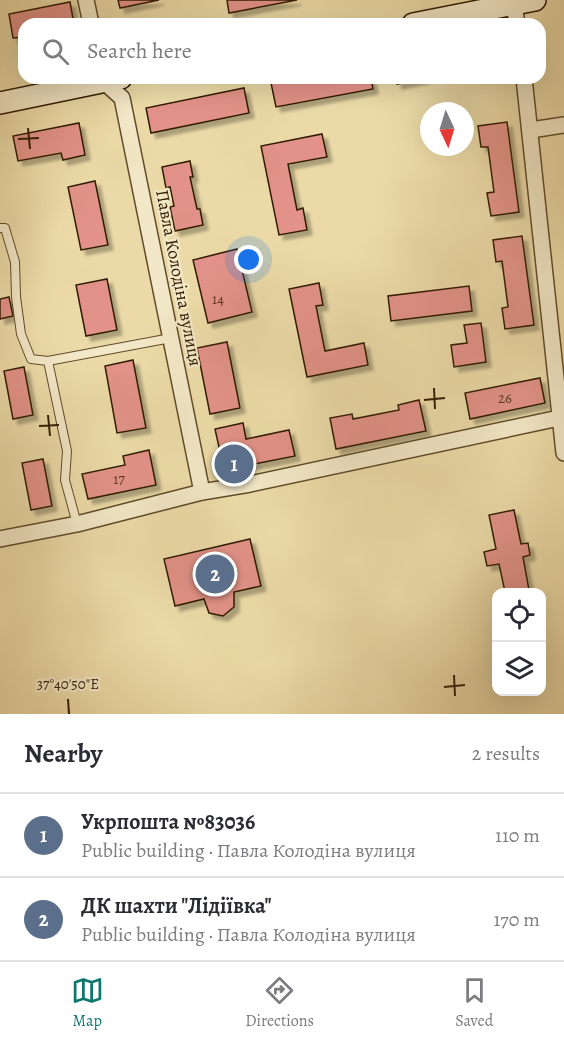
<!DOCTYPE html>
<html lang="en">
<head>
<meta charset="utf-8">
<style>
	body { margin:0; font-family:Alegreya,serif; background:#f7f7f7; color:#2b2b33 }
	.controls { position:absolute; right:18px; bottom:18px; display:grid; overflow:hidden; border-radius:12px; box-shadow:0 6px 24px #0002 }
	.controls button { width:54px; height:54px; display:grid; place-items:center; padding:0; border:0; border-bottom:2px solid #e1e1e2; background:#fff; color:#2b2b33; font:30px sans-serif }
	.compass { position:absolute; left:420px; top:102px; width:54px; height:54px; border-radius:50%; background:#fff; box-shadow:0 6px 24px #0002; rotate:176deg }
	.you { position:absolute; left:249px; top:260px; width:21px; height:21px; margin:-15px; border:4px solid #fff; border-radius:50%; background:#1a73e8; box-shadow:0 0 0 9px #1a73e833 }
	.badge { display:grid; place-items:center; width:39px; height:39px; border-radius:50%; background:#0f766e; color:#fff; font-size:20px; font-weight:700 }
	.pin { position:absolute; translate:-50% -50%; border:3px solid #fff; box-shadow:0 2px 6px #0006 }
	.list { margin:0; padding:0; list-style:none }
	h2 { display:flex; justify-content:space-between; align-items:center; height:78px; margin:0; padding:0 24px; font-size:26px }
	h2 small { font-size:20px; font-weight:400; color:#7c7c81 }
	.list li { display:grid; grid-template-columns:39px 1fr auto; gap:18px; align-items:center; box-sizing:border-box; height:84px; padding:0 24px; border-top:2px solid #e1e1e2 }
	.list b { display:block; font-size:22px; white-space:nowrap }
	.list p { margin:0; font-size:20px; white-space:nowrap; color:#7c7c81 }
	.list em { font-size:20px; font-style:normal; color:#7c7c81 }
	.icon { flex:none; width:33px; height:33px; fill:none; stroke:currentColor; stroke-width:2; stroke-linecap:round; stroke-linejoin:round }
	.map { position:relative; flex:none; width:564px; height:714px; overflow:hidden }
	.search { position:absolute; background:#fff; box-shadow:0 6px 24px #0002; left:18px; right:18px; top:18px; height:66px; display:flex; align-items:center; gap:15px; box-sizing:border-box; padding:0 21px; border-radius:18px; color:#7c7c81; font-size:22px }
	.sheet { height:246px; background:#fff }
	nav { display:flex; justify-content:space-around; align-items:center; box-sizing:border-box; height:84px; border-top:2px solid #e1e1e2; background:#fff; font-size:16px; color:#7c7c81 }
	nav a { display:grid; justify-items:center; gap:3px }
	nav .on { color:#0f766e }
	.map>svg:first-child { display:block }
</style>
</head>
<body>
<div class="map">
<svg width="564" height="714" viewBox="0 0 564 714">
	<defs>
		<filter id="shadow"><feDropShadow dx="5" dy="5" stdDeviation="1.5" flood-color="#0004"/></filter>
	</defs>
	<rect width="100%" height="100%" fill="#ebdaa7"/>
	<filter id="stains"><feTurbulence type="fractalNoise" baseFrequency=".00333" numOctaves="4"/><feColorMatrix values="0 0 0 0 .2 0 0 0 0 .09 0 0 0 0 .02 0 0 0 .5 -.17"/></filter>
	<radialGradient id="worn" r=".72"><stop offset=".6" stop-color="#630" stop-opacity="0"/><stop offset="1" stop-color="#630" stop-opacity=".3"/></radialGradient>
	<g fill="#e29288" stroke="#321d01" stroke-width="1.5" filter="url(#shadow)">
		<polygon points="118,0 159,0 120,8"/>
		<polygon points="227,0 297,0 229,13"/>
		<polygon points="70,2 74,24 24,24 24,37 13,38 9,14"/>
		<polygon points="297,78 371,78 373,89 276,107 271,83"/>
		<polygon points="396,78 426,78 397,84"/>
		<polygon points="244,88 249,113 151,133 146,108"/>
		<polygon points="507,122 519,212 491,216 487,193 494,192 488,147 481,147 478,126"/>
		<polygon points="79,123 85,155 63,160 61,153 18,161 13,136"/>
		<polygon points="322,134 327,157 288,164 297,210 303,208 307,230 279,235 261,146"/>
		<polygon points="190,161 193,177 190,177 197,209 200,209 203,225 175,231 170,207 174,206 170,187 166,188 162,167"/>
		<polygon points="95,181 108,245 81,250 68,187"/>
		<polygon points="522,236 534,325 505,329 502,308 508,307 502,261 496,262 493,240"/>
		<polygon points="237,249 252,312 208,323 193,260"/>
		<polygon points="107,279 117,330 86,336 76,285"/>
		<polygon points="319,283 323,305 316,306 325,351 364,343 368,365 307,377 289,289"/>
		<polygon points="469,286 472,311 391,321 388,296"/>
		<polygon points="9,297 13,316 0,319 0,299"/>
		<polygon points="481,323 486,362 454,367 451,345 467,343 464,325"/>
		<polygon points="227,342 240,408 210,414 197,348"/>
		<polygon points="133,360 146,428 117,433 105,366"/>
		<polygon points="24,367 33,415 13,419 4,371"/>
		<polygon points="540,378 545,403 470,419 465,393"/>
		<polygon points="419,400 426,431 336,449 330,418 352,414 353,419 399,410 398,405"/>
		<polygon points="243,423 246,439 289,430 295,456 224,470 215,429"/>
		<polygon points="149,450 156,485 88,499 82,474 125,465 123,456"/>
		<polygon points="43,459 52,506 31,510 22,463"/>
		<polygon points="514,510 521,544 528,543 530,555 523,557 529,590 505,592 499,564 487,566 484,552 496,549 489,515"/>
		<polygon points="250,539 261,586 234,592 234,607 223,616 209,613 204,599 175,606 164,559"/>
	</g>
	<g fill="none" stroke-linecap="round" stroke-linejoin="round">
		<g stroke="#604c2a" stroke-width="10">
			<g id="lane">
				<polyline points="0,228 5,228 15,262 16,297 21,334 31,359 48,361 171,338"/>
				<polyline points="48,361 67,451 65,480 77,524"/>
			</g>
		</g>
		<g stroke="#604c2a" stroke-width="18">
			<g id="street">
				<polyline points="86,0 91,24"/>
				<polyline points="509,0 514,5 517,24"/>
				<polyline points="102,78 103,81 122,98 202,492"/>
				<polyline points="524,78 564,453"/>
				<polyline points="531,130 564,125"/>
				<polyline points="0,539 77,524 202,492 250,484 559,418"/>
			</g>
		</g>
		<g stroke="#321d01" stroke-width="24">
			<g id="secondary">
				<polyline points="413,24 535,0"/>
				<polyline points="0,103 121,78"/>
			</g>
		</g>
		<use href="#lane" stroke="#f2e7c6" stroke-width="8"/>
		<use href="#street" stroke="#f2e7c6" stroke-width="15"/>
		<use href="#secondary" stroke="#f2e7c6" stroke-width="21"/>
	</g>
	<path fill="none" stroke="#321d01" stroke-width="2" d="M28 128 30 149M18 139 39 138M434 388 435 409M424 400 445 398M48 415 50 436M39 426 59 425M454 675 455 696M444 687 465 685M68 699 69 714"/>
	<g text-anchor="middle" stroke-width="4.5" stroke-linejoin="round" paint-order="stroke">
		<g font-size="15" fill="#5e3a23">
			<text x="218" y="304">14</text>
			<text x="505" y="403">26</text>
			<text x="119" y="484">17</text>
		</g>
		<g font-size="18" fill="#321d01" stroke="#f2e7c6">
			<text transform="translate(179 278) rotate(79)" y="6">Павла Колодіна вулиця</text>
		</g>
	</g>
	<g font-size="15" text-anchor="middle" fill="#321d01" stroke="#f2e7c6" stroke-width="4.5" stroke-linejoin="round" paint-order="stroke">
		<text x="68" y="689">37°40'50"E</text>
	</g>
	<rect width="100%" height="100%" filter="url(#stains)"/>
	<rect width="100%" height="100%" fill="url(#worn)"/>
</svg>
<div class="controls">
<button><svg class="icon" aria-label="locate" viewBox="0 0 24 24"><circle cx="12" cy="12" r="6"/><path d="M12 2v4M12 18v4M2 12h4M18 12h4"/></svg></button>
<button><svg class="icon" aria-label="layers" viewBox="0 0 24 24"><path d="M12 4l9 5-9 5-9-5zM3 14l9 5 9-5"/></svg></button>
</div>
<svg class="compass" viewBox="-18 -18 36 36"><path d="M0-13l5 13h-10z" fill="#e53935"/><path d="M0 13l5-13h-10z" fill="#7c7c81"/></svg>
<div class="you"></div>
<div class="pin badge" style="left:234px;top:464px;background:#5c6f8a">1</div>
<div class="pin badge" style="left:215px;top:574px;background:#5c6f8a">2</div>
<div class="search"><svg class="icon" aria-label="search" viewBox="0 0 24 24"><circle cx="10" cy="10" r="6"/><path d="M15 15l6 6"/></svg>Search here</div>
</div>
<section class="sheet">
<h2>Nearby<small>2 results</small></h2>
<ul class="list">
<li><span class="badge" style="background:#5c6f8a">1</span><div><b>Укрпошта №83036</b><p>Public building · Павла Колодіна вулиця</p></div><em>110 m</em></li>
<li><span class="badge" style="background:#5c6f8a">2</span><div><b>ДК шахти &quot;Лідіївка&quot;</b><p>Public building · Павла Колодіна вулиця</p></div><em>170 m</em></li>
</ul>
</section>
<nav>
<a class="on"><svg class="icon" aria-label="map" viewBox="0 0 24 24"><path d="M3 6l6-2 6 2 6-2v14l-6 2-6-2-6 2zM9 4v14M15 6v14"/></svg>Map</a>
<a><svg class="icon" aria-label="directions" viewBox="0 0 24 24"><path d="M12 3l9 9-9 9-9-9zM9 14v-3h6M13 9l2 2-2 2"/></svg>Directions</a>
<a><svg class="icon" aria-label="saved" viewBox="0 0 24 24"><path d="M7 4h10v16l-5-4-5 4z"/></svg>Saved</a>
</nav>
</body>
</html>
